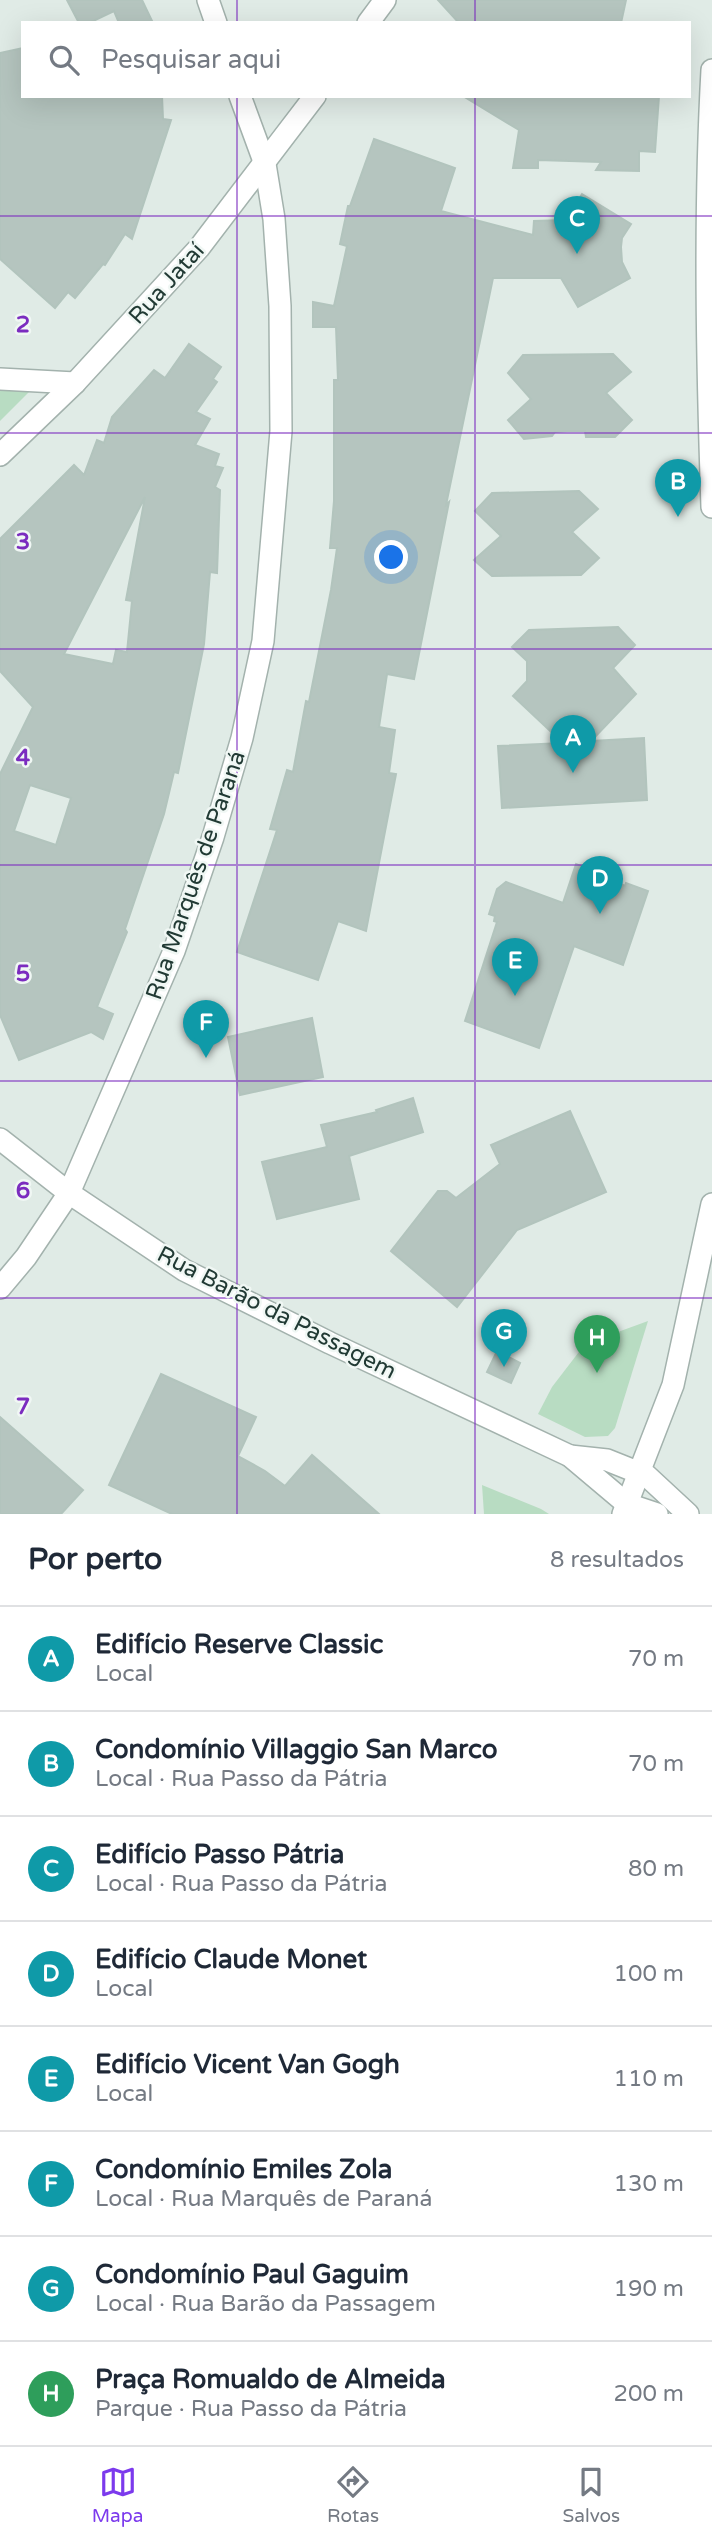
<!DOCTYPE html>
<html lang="pt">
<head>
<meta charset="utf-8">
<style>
	body { margin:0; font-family:"Varela Round",sans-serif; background:#f2f2f3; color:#1f2937 }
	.you { position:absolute; left:392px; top:558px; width:24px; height:24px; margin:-18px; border:5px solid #fff; border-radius:50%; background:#1a73e8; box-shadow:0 0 0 10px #1a73e833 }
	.badge { display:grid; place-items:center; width:46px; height:46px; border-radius:50%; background:#7c3aed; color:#fff; font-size:23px; font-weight:700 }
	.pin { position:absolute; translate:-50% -58px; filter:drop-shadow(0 2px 4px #0008) }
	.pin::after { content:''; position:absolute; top:37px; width:24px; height:21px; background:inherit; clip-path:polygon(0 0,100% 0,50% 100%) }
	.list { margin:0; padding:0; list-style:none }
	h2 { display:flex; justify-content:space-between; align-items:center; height:91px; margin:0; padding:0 28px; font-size:30px }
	h2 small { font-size:23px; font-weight:400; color:#747a83 }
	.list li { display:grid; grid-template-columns:46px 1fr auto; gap:21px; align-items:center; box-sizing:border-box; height:105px; padding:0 28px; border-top:2px solid #e0e1e3 }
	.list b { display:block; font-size:26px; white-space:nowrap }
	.list p { margin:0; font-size:23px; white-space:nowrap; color:#747a83 }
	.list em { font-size:23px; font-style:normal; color:#747a83 }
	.icon { flex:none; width:38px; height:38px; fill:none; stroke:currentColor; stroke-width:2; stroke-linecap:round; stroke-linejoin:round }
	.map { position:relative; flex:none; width:712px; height:1514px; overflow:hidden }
	.search { position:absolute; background:#fff; box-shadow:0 7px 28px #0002; left:21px; right:21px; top:21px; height:77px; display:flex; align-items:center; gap:18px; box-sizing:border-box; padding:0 24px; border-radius:0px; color:#747a83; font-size:26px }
	.sheet { height:931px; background:#fff }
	nav { display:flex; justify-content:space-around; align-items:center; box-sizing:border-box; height:98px; border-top:2px solid #e0e1e3; background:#fff; font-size:19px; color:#747a83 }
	nav a { display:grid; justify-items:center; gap:4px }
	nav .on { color:#7c3aed }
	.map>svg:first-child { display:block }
</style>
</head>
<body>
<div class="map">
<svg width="712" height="1514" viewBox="0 0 712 1514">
	<rect width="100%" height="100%" fill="#e0ebe6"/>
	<g fill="#b8dcc2">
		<polygon points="0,388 29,392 0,421"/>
		<polygon points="648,1321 615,1428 608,1436 585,1437 538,1414 552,1387 585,1344"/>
		<polygon points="482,1485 541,1509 549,1514 484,1514"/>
	</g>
	<g fill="#b5c5bf" stroke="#b2c4bd" stroke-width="2" fill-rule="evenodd">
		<polygon points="67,0 142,0 153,23 119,23 114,11 89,23 79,23"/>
		<polygon points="438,0 626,0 621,23 459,23"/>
		<polygon points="23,48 23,96 162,96 163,119 171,120 132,239 125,234 105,265 103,264 75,298 68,292 55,308 0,259 0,53"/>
		<polygon points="463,96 659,96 655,152 639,151 639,171 596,170 601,162 538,160 538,168 513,168 519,130"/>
		<polygon points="374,139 455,168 441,211 533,235 534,221 566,220 582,194 631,224 622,238 621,247 622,262 630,278 578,307 561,278 493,278 446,505 449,502 414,679 387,674 379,727 395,730 389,773 396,774 366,931 338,921 318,980 237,952 277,830 270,829 287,770 293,772 306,701 309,702 331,590 337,548 330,548 334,501 334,380 338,380 336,327 313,327 313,302 334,306 347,246 340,244 348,206 350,206"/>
		<path d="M189 344 221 367 213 379 217 382 196 412 210 419 195 445 219 454 215 466 223 468 215 487 220 490 217 573 210 572 204 644 178 773 174 772 164 814 125 929 127 932 97 1007 113 1014 103 1039 91 1032 19 1060 0 1015V774L33 707 0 671V539L74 465 84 475 97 440 104 443 112 417 154 370 165 378ZM145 497 126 600 132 601 127 652 116 650 113 664 64 654ZM30 785 71 798 56 845 14 831Z"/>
		<polygon points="613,354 631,372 606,393 632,420 615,437 586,437 585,431 567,431 555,432 552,436 524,439 508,420 531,399 508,373 523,355"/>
		<polygon points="579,491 598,509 572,532 599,558 581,575 492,576 474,560 501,536 475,511 492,493"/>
		<polygon points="618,627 635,645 613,668 636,694 591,741 644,738 647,800 502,808 498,746 563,743 513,696 527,681 527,661 512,647 529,630"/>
		<polygon points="576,864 625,886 626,883 648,891 623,965 574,946 539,1048 465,1021 497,922 494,921 495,916 489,914 497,889 506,882 563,903"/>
		<polygon points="312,1018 323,1077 240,1095 228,1037"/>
		<polygon points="413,1098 423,1132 349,1156 359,1199 277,1219 262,1162 327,1147 321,1125 377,1112 376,1110"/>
		<polygon points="570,1111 606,1192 517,1230 457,1307 391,1251 438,1191 447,1191 456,1198 500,1164 491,1145"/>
		<polygon points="497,1351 520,1363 511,1383 487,1372"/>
		<polygon points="161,1374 256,1417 238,1456 265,1471 285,1486 312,1455 379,1514 172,1514 109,1485"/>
		<polygon points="0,1417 83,1490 61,1514 0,1514"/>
	</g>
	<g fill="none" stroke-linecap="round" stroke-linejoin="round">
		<g stroke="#a3b2ad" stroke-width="24">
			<g id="minor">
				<polyline points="208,0 216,23"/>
				<polyline points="368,23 385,0"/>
				<path d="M712 70C704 215 707 361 712 507"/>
				<polyline points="0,379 75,383"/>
				<polyline points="0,455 75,383 199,248 315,96"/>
				<polyline points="0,1139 69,1193 184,1270 330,1343 570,1456 627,1504 657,1514"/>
				<polyline points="0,1288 26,1257 69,1193 174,951 213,837 242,738 263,641 281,431 280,306 274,219 265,164 240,96"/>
				<polyline points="570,1456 607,1460 647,1476 688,1514"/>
				<polyline points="623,1514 673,1385 712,1204"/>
			</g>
		</g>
		<use href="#minor" stroke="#fff" stroke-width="21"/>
	</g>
	<path fill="none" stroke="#7b2cbf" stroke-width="2" stroke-opacity="0.55" d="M237 0V23M475 0V23M237 96V1514M475 96V1514M0 216H712M0 433H712M0 649H712M0 865H712M0 1081H712M0 1298H712"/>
	<g text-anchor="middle" stroke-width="5" stroke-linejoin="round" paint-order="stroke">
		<g font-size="23" fill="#213a34" stroke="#f0f7f4">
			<text transform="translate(166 283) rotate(-48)" y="8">Rua Jataí</text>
			<text transform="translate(195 875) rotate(-71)" y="8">Rua Marquês de Paraná</text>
			<text transform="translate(277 1312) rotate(27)" y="8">Rua Barão da Passagem</text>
		</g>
	</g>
	<g font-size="23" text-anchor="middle" font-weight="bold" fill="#7b2cbf" stroke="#f0f7f4" stroke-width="5" stroke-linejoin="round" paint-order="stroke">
		<text x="23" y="332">2</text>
		<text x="23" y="549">3</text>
		<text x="23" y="765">4</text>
		<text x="23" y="981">5</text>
		<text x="23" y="1198">6</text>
		<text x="23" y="1414">7</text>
	</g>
</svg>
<div class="you"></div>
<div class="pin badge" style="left:573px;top:773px;background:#0f9aa8">A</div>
<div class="pin badge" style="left:678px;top:517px;background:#0f9aa8">B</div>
<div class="pin badge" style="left:577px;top:254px;background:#0f9aa8">C</div>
<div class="pin badge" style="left:600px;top:914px;background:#0f9aa8">D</div>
<div class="pin badge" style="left:515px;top:996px;background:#0f9aa8">E</div>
<div class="pin badge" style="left:206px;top:1058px;background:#0f9aa8">F</div>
<div class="pin badge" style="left:504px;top:1367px;background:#0f9aa8">G</div>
<div class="pin badge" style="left:597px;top:1373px;background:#2e9e5b">H</div>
<div class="search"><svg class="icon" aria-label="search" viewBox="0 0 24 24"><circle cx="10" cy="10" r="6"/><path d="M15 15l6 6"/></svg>Pesquisar aqui</div>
</div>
<section class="sheet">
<h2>Por perto<small>8 resultados</small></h2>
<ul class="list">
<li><span class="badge" style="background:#0f9aa8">A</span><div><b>Edifício Reserve Classic</b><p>Local</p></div><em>70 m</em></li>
<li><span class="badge" style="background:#0f9aa8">B</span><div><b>Condomínio Villaggio San Marco</b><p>Local · Rua Passo da Pátria</p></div><em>70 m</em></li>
<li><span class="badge" style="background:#0f9aa8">C</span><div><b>Edifício Passo Pátria</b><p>Local · Rua Passo da Pátria</p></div><em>80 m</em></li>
<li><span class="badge" style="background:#0f9aa8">D</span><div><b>Edifício Claude Monet</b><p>Local</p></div><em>100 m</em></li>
<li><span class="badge" style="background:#0f9aa8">E</span><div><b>Edifício Vicent Van Gogh</b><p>Local</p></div><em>110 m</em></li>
<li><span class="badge" style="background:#0f9aa8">F</span><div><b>Condomínio Emiles Zola</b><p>Local · Rua Marquês de Paraná</p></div><em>130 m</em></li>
<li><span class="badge" style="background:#0f9aa8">G</span><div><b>Condomínio Paul Gaguim</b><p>Local · Rua Barão da Passagem</p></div><em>190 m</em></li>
<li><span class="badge" style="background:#2e9e5b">H</span><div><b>Praça Romualdo de Almeida</b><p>Parque · Rua Passo da Pátria</p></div><em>200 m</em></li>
</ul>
</section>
<nav>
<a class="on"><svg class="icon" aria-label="map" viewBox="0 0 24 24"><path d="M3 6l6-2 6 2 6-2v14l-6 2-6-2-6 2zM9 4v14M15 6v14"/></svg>Mapa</a>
<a><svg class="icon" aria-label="directions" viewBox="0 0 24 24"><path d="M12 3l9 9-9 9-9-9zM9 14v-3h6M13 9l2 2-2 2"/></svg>Rotas</a>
<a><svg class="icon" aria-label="saved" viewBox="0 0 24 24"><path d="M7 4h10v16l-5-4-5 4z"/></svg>Salvos</a>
</nav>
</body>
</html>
